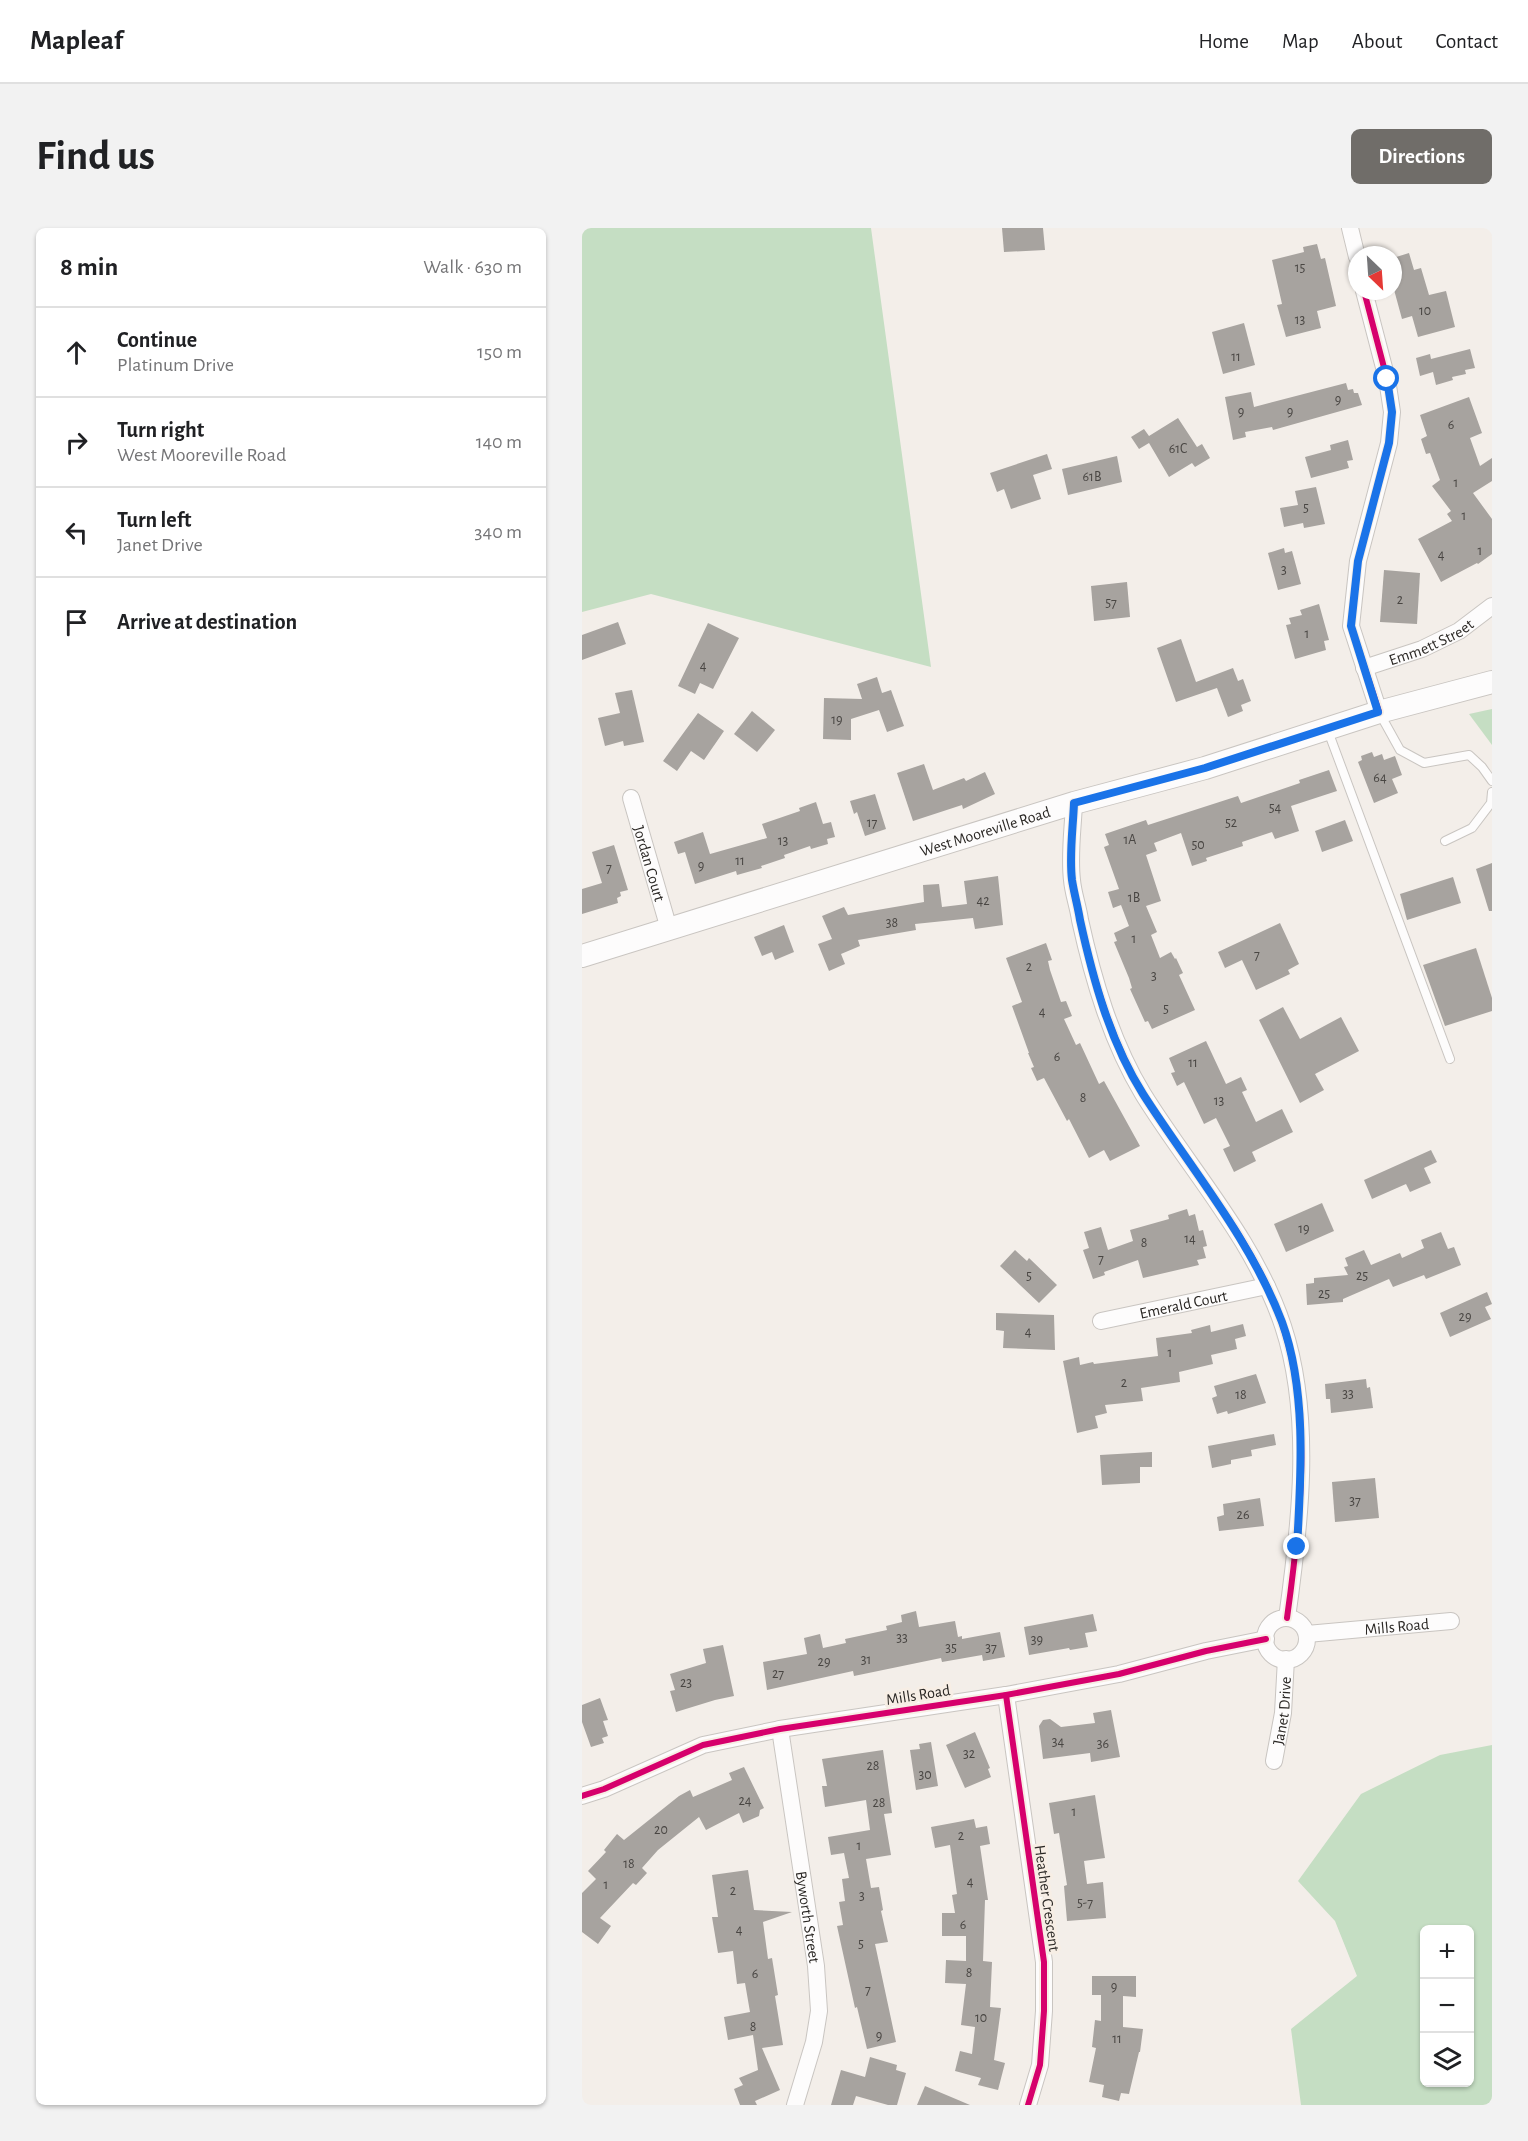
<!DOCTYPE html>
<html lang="en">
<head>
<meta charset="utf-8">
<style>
	body { margin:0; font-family:"Alegreya Sans",sans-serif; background:#f2f2f2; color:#202124 }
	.controls { position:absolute; right:18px; bottom:18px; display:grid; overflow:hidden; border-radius:9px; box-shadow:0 2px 4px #0004 }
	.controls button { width:54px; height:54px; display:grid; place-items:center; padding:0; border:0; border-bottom:2px solid #e0e0e0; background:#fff; color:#202124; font:30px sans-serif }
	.compass { position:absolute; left:766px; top:18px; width:54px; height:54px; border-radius:50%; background:#fff; box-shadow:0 2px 4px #0004; rotate:155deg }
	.stop { position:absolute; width:18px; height:18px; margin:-14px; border:4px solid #1a73e8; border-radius:50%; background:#fff }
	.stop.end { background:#1a73e8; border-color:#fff; box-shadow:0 2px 6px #0008 }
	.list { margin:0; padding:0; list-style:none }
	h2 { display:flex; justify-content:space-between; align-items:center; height:78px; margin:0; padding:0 24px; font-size:26px }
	h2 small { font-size:20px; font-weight:400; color:#757577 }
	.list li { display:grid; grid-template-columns:39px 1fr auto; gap:18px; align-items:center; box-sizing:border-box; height:90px; padding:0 24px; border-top:2px solid #e0e0e0 }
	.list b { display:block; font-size:22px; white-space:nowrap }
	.list p { margin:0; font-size:20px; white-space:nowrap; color:#757577 }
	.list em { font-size:20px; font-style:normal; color:#757577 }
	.icon { flex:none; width:33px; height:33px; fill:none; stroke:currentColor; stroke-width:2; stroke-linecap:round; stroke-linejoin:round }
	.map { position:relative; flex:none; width:910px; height:1877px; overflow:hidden; border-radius:9px }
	header { display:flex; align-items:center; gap:36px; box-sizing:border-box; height:84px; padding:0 30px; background:#fff; border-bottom:2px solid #e0e0e0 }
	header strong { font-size:28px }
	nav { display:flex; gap:33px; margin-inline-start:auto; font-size:21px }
	.intro { display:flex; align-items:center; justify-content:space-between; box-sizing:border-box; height:144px; padding:0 36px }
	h1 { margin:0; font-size:42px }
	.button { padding:15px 27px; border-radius:9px; background:#706d69; color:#fff; font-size:21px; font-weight:700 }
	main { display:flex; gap:36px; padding:0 36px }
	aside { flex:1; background:#fff; border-radius:9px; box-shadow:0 2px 4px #0004 }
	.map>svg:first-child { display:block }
</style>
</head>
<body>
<header>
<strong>Mapleaf</strong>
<nav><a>Home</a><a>Map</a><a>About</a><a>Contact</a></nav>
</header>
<div class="intro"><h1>Find us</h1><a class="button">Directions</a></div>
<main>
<aside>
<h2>8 min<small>Walk · 630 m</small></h2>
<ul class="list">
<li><svg class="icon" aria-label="ahead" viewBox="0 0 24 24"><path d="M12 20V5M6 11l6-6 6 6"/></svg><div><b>Continue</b><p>Platinum Drive</p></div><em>150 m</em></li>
<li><svg class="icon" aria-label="right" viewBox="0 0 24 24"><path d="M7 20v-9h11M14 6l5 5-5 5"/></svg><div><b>Turn right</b><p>West Mooreville Road</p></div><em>140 m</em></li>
<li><svg class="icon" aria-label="left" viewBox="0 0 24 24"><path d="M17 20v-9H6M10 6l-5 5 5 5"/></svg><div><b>Turn left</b><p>Janet Drive</p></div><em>340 m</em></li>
<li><svg class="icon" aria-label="arrive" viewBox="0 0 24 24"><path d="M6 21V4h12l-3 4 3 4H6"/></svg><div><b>Arrive at destination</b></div></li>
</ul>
</aside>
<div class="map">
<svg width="910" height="1877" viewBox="0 0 910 1877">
	<rect width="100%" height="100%" fill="#f3eee9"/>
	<g fill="#c5dec3" fill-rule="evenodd">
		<polygon points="0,0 289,0 349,439 69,366 0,384"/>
		<polygon points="910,481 910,517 887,486"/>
		<path d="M910 1517V1877H719L709 1801 775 1748 753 1693 716 1653 779 1566 858 1527ZM842 1702H888V1854H842Z"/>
	</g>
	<g fill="#a7a39f">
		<polygon points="420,0 461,0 463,22 422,24"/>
		<polygon points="735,16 739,31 743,30 754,78 735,83 739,100 704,109 695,77 700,76 690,32 722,24 721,19"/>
		<polygon points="827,25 832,42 839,40 847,67 864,63 873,99 836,109 830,88 820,91 811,58 811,30"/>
		<polygon points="662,95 673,137 641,146 630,104"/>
		<polygon points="888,121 893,140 883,142 884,146 870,149 871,152 854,157 851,144 838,148 834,130 848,126 849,131"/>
		<polygon points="764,155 766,162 771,161 772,165 776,165 780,177 691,202 690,199 663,204 664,209 651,212 643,169 669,164 672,179"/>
		<polygon points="887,169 900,205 888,210 898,238 910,230 910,253 891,265 910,291 910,326 896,336 895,335 859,354 836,311 870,293 865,286 869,283 850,258 858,252 848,225 844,226 839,211 845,208 838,187"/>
		<polygon points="596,190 615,219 620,216 628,230 613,239 610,235 587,249 567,215 557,221 549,209 562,201 567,208"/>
		<polygon points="766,212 771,232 765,233 767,240 729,250 723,229 749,222 748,217"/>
		<polygon points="465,226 470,241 451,247 459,271 429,281 422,261 415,264 408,245"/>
		<polygon points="535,228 540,254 486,267 480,241"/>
		<polygon points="734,259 743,296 722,300 721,295 702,299 698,280 716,277 713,263"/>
		<polygon points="702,320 703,325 710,323 719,356 696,362 686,325"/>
		<polygon points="802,342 838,345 835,396 798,394"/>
		<polygon points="545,354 548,389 512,393 509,358"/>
		<polygon points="737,376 747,412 742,413 744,422 713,431 704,397 709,396 707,390 720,387 718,382"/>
		<polygon points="36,394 44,416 0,432 0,407"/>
		<polygon points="126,395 157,410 131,461 118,455 113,466 96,458"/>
		<polygon points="599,411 614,454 651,440 656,453 661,451 669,473 659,477 661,483 646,489 635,460 594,474 575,420"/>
		<polygon points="295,449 300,465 309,462 322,498 305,504 297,482 269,491 269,512 241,511 242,470 280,471 275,456"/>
		<polygon points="50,462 62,514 42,518 41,513 23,518 16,490 38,485 33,465"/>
		<polygon points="170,483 193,502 175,524 152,506"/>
		<polygon points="116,485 142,503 122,532 109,523 95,543 81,533"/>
		<polygon points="790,524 792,529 800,526 802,532 813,528 820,547 810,551 816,565 792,575 776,534 780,532 779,528"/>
		<polygon points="342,536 351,562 382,550 384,553 403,544 413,566 381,581 380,577 331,593 315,545"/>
		<polygon points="747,542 755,563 709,578 717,603 693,611 690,604 660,614 661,618 624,630 625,633 610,638 599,605 572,615 575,623 564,627 579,673 564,678 575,704 569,707 578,730 589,724 593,731 594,730 601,745 597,747 613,782 570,801 566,793 563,794 548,761 550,760 547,750 532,714 535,713 532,705 547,698 539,677 531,680 526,664 537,661 522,619 527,617 523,606 564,592 566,597 656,568 659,575 718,555 717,552"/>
		<polygon points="293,566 304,601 283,608 275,584 272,586 268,573"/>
		<polygon points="234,574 241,596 249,594 253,609 245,611 246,616 229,621 228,618 202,627 203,630 179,638 180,640 155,647 154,643 113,656 103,624 96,626 92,614 121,604 128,626 185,610 180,596 218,583 217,580"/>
		<polygon points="763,592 771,613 740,624 733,603"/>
		<polygon points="32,617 46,662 38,664 39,668 35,670 36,675 0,686 0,661 20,655 10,624"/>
		<polygon points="910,635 910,683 907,683 894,641"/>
		<polygon points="416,648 421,697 393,701 391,690 333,696 334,702 276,712 278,718 259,726 263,736 247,743 236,716 250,711 240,688 262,679 266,687 342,674 341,657 357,656 360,679 385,676 382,653"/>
		<polygon points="871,649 879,675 825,692 818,666"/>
		<polygon points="698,695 717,736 706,742 708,746 674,762 660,732 643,740 636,724"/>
		<polygon points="202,697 212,724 193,732 190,724 180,728 172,709"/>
		<polygon points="464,715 470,732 466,733 468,742 479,774 484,773 490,788 482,791 494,817 498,815 517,856 522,853 558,918 528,933 522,922 507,930 487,891 485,893 462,850 455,853 449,840 452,839 446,825 447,825 430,778 440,774 424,730"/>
		<polygon points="894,720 910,770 910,783 863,798 841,737"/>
		<polygon points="701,779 718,811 759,789 777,823 733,846 742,862 718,875 677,792"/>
		<polygon points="624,813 644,856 659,849 665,862 660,864 674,894 700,881 711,904 670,924 674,933 652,944 641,921 648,918 634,890 622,896 602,854 595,858 589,845 593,844 587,830"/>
		<polygon points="849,922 855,934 842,940 849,955 828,964 824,956 790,971 782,952"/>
		<polygon points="740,975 752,1003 704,1024 692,996"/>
		<polygon points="605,981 607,988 613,986 617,1003 621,1002 625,1018 621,1019 624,1030 615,1032 617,1037 561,1050 556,1032 522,1044 523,1047 511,1051 501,1022 507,1020 502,1004 519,999 526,1022 551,1013 548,1002 587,991 586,987"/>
		<polygon points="859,1004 866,1021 872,1019 879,1037 844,1051 842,1047 811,1059 807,1051 761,1071 761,1074 725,1077 724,1056 732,1055 732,1050 766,1047 762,1039 766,1038 763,1030 782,1022 789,1037 818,1025 820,1030 842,1020 839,1012"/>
		<polygon points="433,1022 445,1033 447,1030 475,1057 457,1075 418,1038"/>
		<polygon points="905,1064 910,1076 903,1079 909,1091 868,1109 858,1085"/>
		<polygon points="414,1085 472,1087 473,1122 421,1120 422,1103 414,1102"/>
		<polygon points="661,1096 664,1108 653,1111 655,1121 629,1127 631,1136 597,1144 598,1154 559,1160 561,1173 523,1177 525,1185 513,1188 516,1200 495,1205 481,1133 497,1129 498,1137 511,1134 512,1136 576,1128 574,1110 610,1105 609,1102 628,1097 629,1104"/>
		<polygon points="674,1146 684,1175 646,1186 645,1183 635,1186 630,1170 635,1168 632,1158"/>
		<polygon points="784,1151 785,1160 788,1159 791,1180 749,1185 748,1171 744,1171 743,1156"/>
		<polygon points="692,1206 694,1217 669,1222 670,1228 649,1232 649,1236 630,1240 626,1218"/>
		<polygon points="570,1224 570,1239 558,1239 558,1255 520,1257 518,1227"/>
		<polygon points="793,1250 797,1290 753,1294 750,1254"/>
		<polygon points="678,1270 682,1298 637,1303 635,1289 642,1287 641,1276"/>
		<polygon points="334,1383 337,1399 373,1393 376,1409 380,1408 380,1411 418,1404 423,1429 401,1433 400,1427 360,1434 359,1430 272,1448 271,1443 185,1462 181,1434 225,1426 222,1410 238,1406 241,1420 264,1415 263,1411 305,1402 304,1398 320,1394 319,1387"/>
		<polygon points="511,1386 515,1403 503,1405 506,1419 488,1422 487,1420 447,1427 442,1399"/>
		<polygon points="141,1417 152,1468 133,1472 94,1484 88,1463 93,1462 88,1446 124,1435 121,1421"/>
		<polygon points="18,1470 26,1492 21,1493 26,1508 20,1510 22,1515 9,1519 0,1494 0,1477"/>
		<polygon points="529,1482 538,1529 509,1534 508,1525 461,1531 457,1498 461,1492 468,1491 479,1499 513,1495 511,1485"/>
		<polygon points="393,1504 408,1540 406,1541 409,1549 383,1560 364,1517"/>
		<polygon points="349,1514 356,1558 334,1562 328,1522 338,1521 337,1516"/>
		<polygon points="301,1522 310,1585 302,1586 309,1627 284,1631 289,1660 297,1659 301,1682 299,1683 306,1714 293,1716 314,1814 285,1821 275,1779 273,1780 255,1698 261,1697 257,1674 263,1673 260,1651 267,1650 262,1625 249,1627 246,1609 288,1602 284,1572 243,1579 240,1558 245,1558 240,1531"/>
		<polygon points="162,1539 182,1580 178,1582 177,1588 161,1595 157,1585 124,1602 117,1589 76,1622 60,1640 65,1645 54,1657 51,1655 18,1690 29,1698 16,1716 0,1704 0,1665 14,1651 6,1643 24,1624 22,1622 35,1606 42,1612 97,1568 108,1562 111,1569 150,1552 147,1545"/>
		<polygon points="513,1567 523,1630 502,1633 505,1656 521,1654 524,1690 485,1693 482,1658 485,1657 477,1605 472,1606 467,1575"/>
		<polygon points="392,1591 394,1600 405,1598 408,1616 398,1618 406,1672 403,1672 401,1733 410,1734 408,1779 419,1780 412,1832 423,1835 416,1862 396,1857 399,1850 373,1843 378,1823 390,1826 393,1799 379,1797 384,1756 363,1755 364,1732 384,1733 384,1708 360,1708 360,1685 373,1685 370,1667 375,1666 368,1617 353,1620 349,1599"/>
		<polygon points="166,1642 172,1682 210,1684 181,1694 186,1731 190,1730 196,1767 193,1768 201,1817 180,1820 198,1862 173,1873 175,1877 158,1877 152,1861 161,1857 157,1850 176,1842 171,1807 146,1812 142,1789 168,1784 163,1755 155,1756 151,1723 136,1725 130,1689 136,1689 130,1647"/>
		<polygon points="510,1748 554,1748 554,1769 541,1768 541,1799 561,1801 558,1824 557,1824 547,1866 539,1865 537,1873 520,1869 522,1857 507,1854 514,1820 510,1819 513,1792 519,1793 519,1767 510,1767"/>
		<polygon points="288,1829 315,1837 314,1842 324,1845 315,1877 306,1877 274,1868 271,1877 249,1877 259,1842 283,1849"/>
		<polygon points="343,1858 388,1877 335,1877"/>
	</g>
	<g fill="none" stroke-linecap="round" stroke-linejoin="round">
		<g stroke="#c9c5c1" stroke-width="10">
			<g id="service">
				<polyline points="798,486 818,522 842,535 887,527 900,539 910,553"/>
				<polyline points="746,503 868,831"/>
				<polyline points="863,613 890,600 909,575 910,564"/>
			</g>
		</g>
		<g stroke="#c9c5c1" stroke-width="18">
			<g id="minor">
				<polyline points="768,0 775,29"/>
				<polyline points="782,63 805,151 810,184 807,215 776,333 769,398 797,484"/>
				<path id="s1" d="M782 440 840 421 877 403 910 378"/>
				<path id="s2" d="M49 570 87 701"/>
				<path d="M492 575C491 600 487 627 490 652 491 665 496 678 498 692 511 751 529 813 561 866 608 942 672 1011 701 1098 731 1189 718 1297 705 1390"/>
				<path id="s3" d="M519 1093 685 1058"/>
				<circle cx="704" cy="1411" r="21"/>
				<path id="s4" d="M725 1406 869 1393"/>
				<polyline points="424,1467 462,1734 462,1783 458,1837 446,1877"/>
				<path id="s5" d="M198 1501 234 1738 237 1783 232 1814 213 1877"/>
				<path id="s6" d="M692 1533 701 1485 704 1431"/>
				<polyline points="0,1568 22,1561 121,1517 198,1501 424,1467 537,1446 624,1423 684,1411"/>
			</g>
		</g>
		<g stroke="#c9c5c1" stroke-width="24">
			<g id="secondary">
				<path id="s7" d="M0 728 492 575 623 540 797 484 910 454"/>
			</g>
		</g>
		<use href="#service" stroke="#fdfcfc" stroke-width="8"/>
		<use href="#minor" stroke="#fdfcfc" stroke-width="16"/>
		<use href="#secondary" stroke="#fdfcfc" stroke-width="22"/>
		<g stroke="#f7eee5" stroke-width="10">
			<g id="cycleway">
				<polyline points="782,63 805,151 810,184 807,215 776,333 769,398 797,484"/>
				<path d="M492 575C491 600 487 627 490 652 491 665 496 678 498 692 511 751 529 813 561 866 608 942 672 1011 701 1098 731 1189 718 1297 705 1390"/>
				<polyline points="424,1467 462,1734 462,1783 458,1837 446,1877"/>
				<polyline points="0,1568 22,1561 121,1517 198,1501 424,1467 537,1446 624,1423 684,1411"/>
			</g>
		</g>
		<use href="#cycleway" stroke="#d6006c" stroke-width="6"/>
	</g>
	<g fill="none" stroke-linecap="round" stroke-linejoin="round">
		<path stroke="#1a73e8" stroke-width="8" d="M715 1319C719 1248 725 1163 700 1094 668 1010 609 941 561 866 528 814 511 751 498 692 496 679 492 665 490 652 487 627 491 600 492 575L623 540 796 484 769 398 776 333 807 215 810 184 805 151"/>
	</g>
	<g text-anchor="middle" stroke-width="6" stroke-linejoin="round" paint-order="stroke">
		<g font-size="14" fill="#494643">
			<text x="718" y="44">15</text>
			<text x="843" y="87">10</text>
			<text x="718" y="96">13</text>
			<text x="654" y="133">11</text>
			<text x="756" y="176">9</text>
			<text x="659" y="188">9</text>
			<text x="708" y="188">9</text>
			<text x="869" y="201">6</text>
			<text x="596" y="225">61C</text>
			<text x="510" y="253">61B</text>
			<text x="874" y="259">1</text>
			<text x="724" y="284">5</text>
			<text x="882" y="292">1</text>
			<text x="898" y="327">1</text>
			<text x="859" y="331">4</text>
			<text x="702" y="346">3</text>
			<text x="818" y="376">2</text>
			<text x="529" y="379">57</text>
			<text x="725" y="410">1</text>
			<text x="121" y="442">4</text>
			<text x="255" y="496">19</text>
			<text x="798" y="554">64</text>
			<text x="693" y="584">54</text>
			<text x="290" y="599">17</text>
			<text x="649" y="599">52</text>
			<text x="548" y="616">1A</text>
			<text x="201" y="617">13</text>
			<text x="616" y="621">50</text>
			<text x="158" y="637">11</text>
			<text x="119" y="642">9</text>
			<text x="27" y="644">7</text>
			<text x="552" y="674">1B</text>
			<text x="401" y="677">42</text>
			<text x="310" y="699">38</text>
			<text x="552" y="715">1</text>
			<text x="675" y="731">7</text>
			<text x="447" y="743">2</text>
			<text x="572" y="752">3</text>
			<text x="584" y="785">5</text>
			<text x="460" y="788">4</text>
			<text x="475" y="833">6</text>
			<text x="611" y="839">11</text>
			<text x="501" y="874">8</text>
			<text x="637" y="877">13</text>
			<text x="722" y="1005">19</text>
			<text x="608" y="1015">14</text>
			<text x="562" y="1019">8</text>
			<text x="519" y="1035">7</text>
			<text x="447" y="1052">5</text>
			<text x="780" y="1052">25</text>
			<text x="742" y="1070">25</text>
			<text x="883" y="1093">29</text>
			<text x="446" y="1108">4</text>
			<text x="588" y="1129">1</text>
			<text x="542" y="1159">2</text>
			<text x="766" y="1170">33</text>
			<text x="659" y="1171">18</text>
			<text x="773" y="1277">37</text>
			<text x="661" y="1291">26</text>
			<text x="320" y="1414">33</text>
			<text x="455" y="1416">39</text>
			<text x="369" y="1424">35</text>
			<text x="409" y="1424">37</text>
			<text x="284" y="1436">31</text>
			<text x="242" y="1438">29</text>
			<text x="196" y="1450">27</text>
			<text x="104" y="1459">23</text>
			<text x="476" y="1518">34</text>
			<text x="521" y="1520">36</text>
			<text x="387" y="1530">32</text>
			<text x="291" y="1542">28</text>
			<text x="343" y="1551">30</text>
			<text x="163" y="1577">24</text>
			<text x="297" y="1579">28</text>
			<text x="492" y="1588">1</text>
			<text x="79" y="1606">20</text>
			<text x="379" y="1612">2</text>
			<text x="277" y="1622">1</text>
			<text x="47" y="1640">18</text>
			<text x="388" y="1658">4</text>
			<text x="24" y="1661">1</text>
			<text x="151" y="1667">2</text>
			<text x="280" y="1672">3</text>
			<text x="503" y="1679">5-7</text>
			<text x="381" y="1701">6</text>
			<text x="157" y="1706">4</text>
			<text x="279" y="1720">5</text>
			<text x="387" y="1749">8</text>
			<text x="173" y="1750">6</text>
			<text x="532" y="1763">9</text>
			<text x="286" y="1766">7</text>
			<text x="399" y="1794">10</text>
			<text x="171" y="1803">8</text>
			<text x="297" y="1812">9</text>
			<text x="535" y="1815">11</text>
		</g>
		<g font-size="16" fill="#2a2724" stroke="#f7eee5">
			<text dy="6" stroke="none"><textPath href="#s1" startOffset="72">Emmett Street</textPath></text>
			<text dy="6" stroke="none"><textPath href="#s7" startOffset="422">West Mooreville Road</textPath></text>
			<text dy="6" stroke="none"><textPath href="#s2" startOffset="68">Jordan Court</textPath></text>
			<text dy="6" stroke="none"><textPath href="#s3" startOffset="84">Emerald Court</textPath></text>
			<text dy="6" stroke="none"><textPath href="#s4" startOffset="90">Mills Road</textPath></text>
			<text transform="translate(336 1466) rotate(-9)" y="6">Mills Road</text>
			<text dy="6" stroke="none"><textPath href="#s6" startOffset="51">Janet Drive</textPath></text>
			<text transform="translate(466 1670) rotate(82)" y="6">Heather Crescent</text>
			<text dy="6" stroke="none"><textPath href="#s5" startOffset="190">Byworth Street</textPath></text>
		</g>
	</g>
</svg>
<div class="controls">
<button>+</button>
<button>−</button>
<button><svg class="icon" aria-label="layers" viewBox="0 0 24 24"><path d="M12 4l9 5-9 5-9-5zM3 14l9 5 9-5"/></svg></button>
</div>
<svg class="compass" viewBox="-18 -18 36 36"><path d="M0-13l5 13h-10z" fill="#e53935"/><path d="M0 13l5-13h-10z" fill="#757577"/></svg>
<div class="stop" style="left:805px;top:151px"></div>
<div class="stop end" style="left:715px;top:1319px"></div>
</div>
</main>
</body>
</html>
